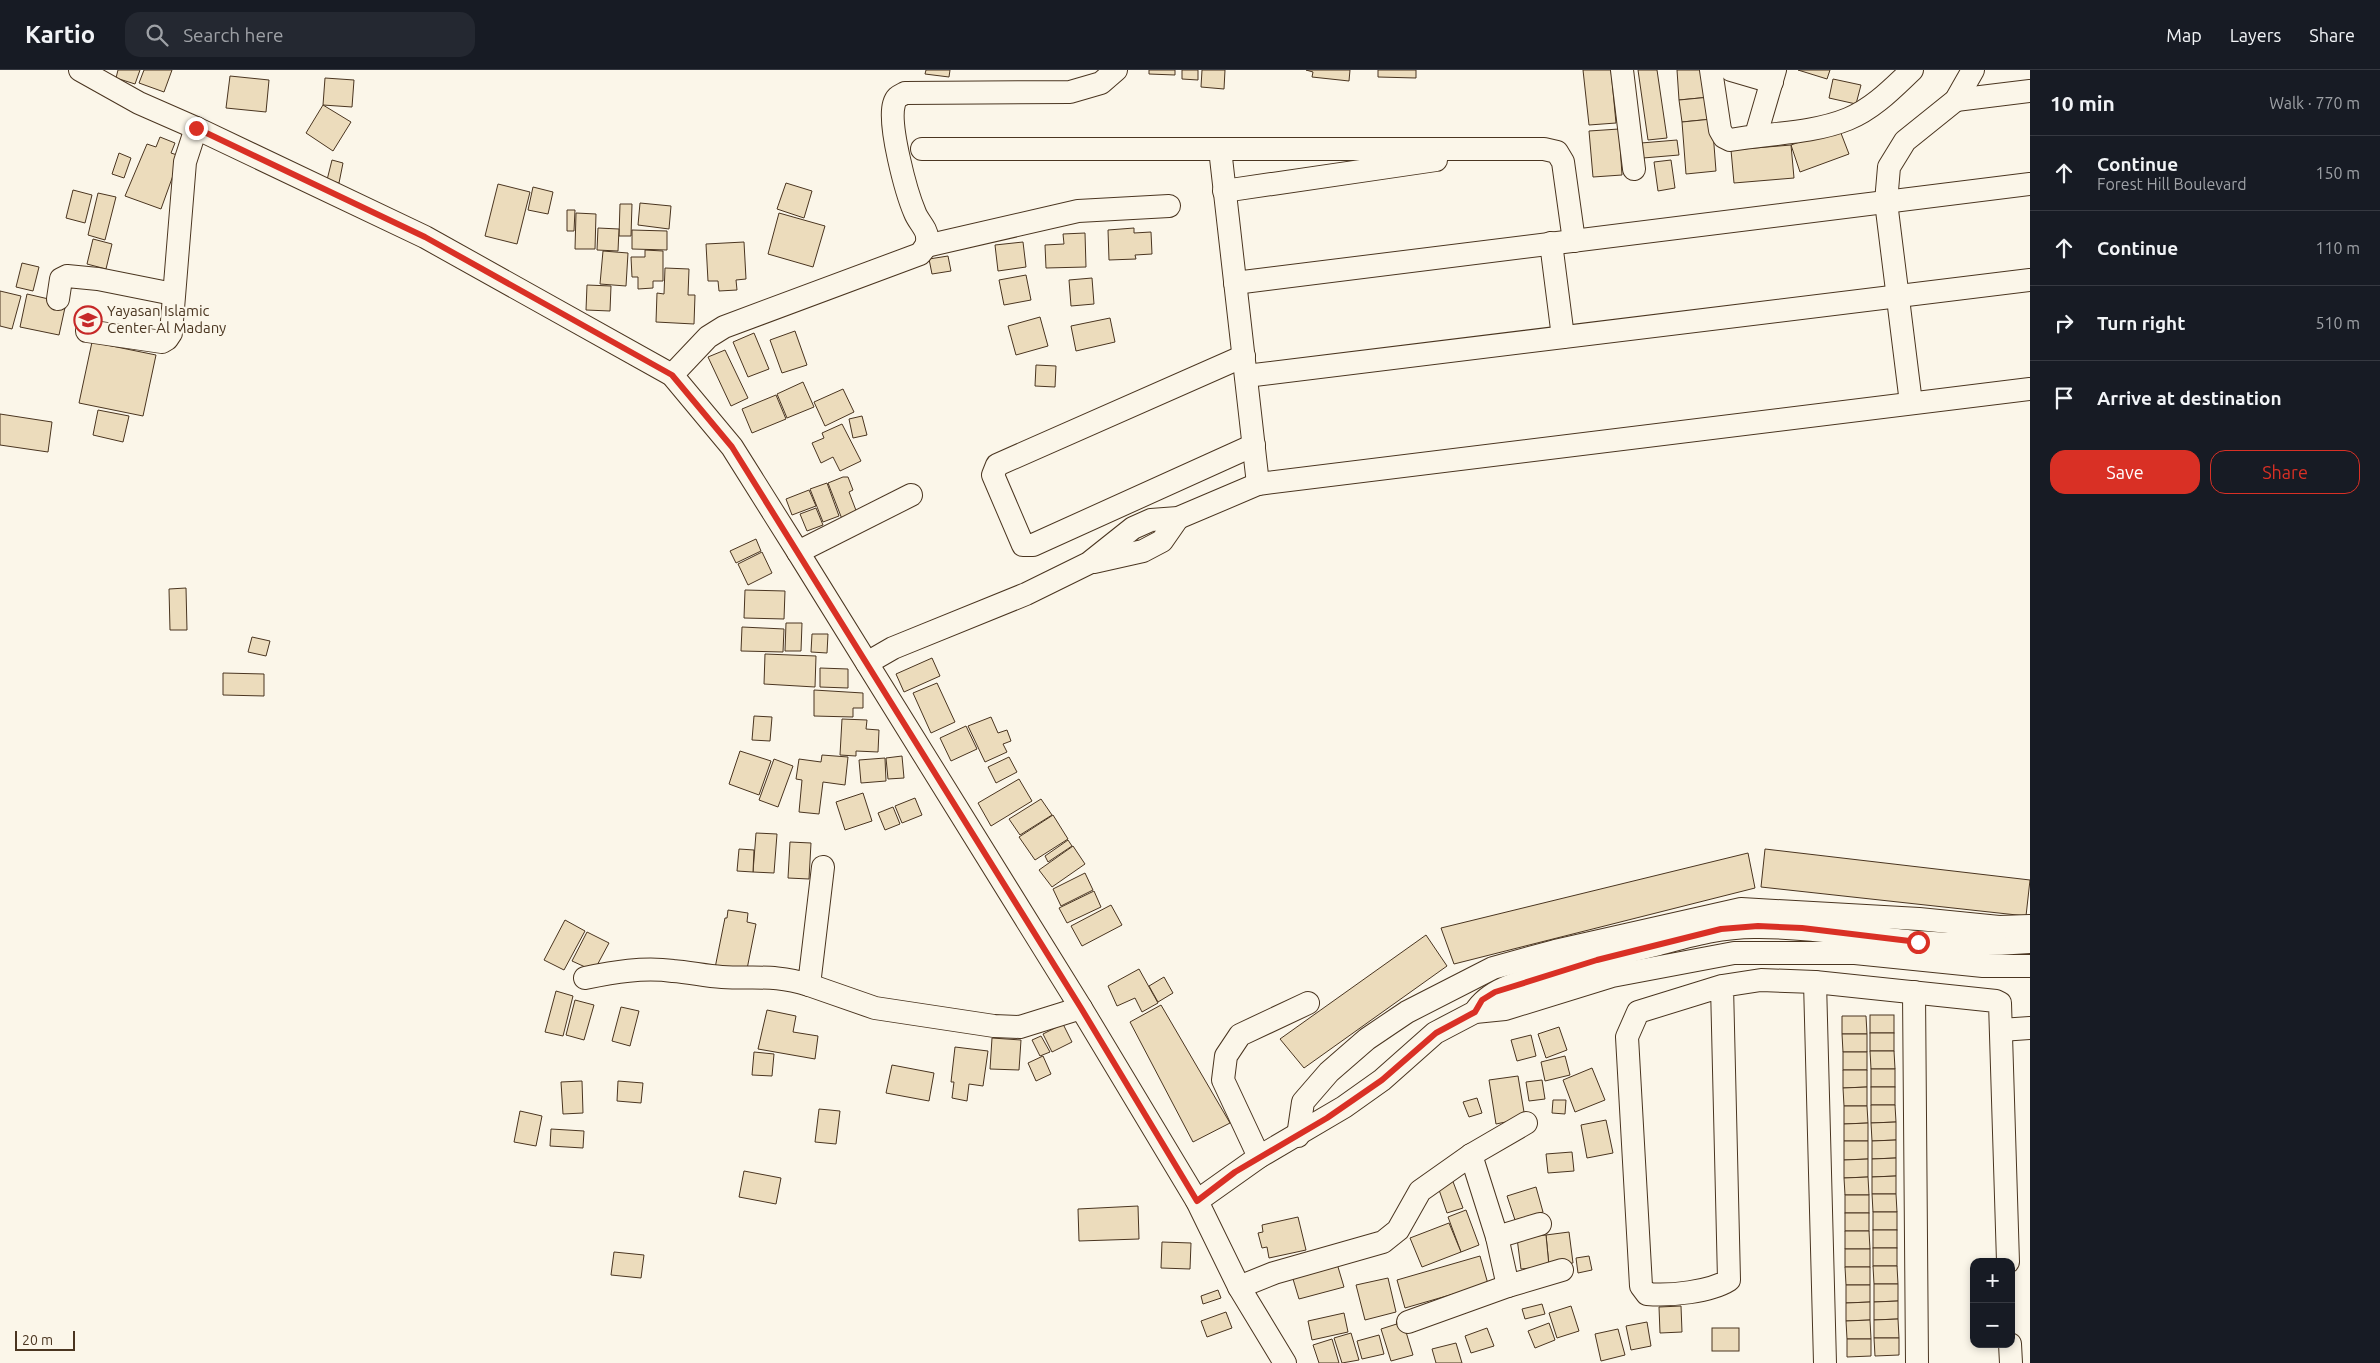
<!DOCTYPE html>
<html lang="en">
<head>
<meta charset="utf-8">
<style>
	body { margin:0; font-family:Ubuntu,sans-serif; background:#242831; color:#f1f3f6 }
	.controls { position:absolute; right:15px; bottom:15px; display:grid; overflow:hidden; border-radius:10px; box-shadow:0 2px 8px #0003 }
	.controls button { width:45px; height:45px; display:grid; place-items:center; padding:0; border:0; border-bottom:1px solid #363941; background:#171b24; color:#f1f3f6; font:25px sans-serif }
	.scale { position:absolute; left:15px; bottom:12px; width:60px; box-sizing:border-box; padding-left:5px; border:2px solid #4a3520; border-top:0; font-size:14px; line-height:18px; white-space:nowrap; color:#4a3520; -webkit-text-stroke:4px #fbf6e9; paint-order:stroke }
	.stop { position:absolute; width:15px; height:15px; margin:-11px; border:4px solid #d93025; border-radius:50%; background:#fff }
	.stop.end { background:#d93025; border-color:#fff; box-shadow:0 1px 5px #0008 }
	.list { margin:0; padding:0; list-style:none }
	h2 { display:flex; justify-content:space-between; align-items:center; height:65px; margin:0; padding:0 20px; font-size:21px }
	h2 small { font-size:16px; font-weight:400; color:#9ea1a6 }
	.list li { display:grid; grid-template-columns:32px 1fr auto; gap:15px; align-items:center; box-sizing:border-box; height:75px; padding:0 20px; border-top:1px solid #363941 }
	.list b { display:block; font-size:19px; white-space:nowrap }
	.list p { margin:0; font-size:16px; white-space:nowrap; color:#9ea1a6 }
	.list em { font-size:16px; font-style:normal; color:#9ea1a6 }
	.actions { display:flex; gap:10px; padding:15px 20px }
	.actions a { flex:1; padding:11px 0; border:1px solid #d93025; border-radius:15px; text-align:center; font-size:18px; color:#d93025 }
	.actions .main { background:#d93025; color:#fff }
	.icon { flex:none; width:28px; height:28px; fill:none; stroke:currentColor; stroke-width:2; stroke-linecap:round; stroke-linejoin:round }
	.map { position:relative; flex:none; width:2030px; height:1293px; overflow:hidden }
	header { display:flex; align-items:center; gap:30px; box-sizing:border-box; height:70px; padding:0 25px; background:#171b24; border-bottom:1px solid #363941 }
	header strong { font-size:24px }
	nav { display:flex; gap:28px; margin-inline-start:auto; font-size:18px }
	.search { width:350px; height:45px; background:#242831; display:flex; align-items:center; gap:12px; box-sizing:border-box; padding:0 18px; border-radius:15px; color:#9ea1a6; font-size:19px }
	main { display:flex }
	aside { flex:1; background:#171b24 }
	.map>svg:first-child { display:block }
</style>
</head>
<body>
<header>
<strong>Kartio</strong>
<div class="search"><svg class="icon" aria-label="search" viewBox="0 0 24 24"><circle cx="10" cy="10" r="6"/><path d="M15 15l6 6"/></svg>Search here</div>
<nav><a>Map</a><a>Layers</a><a>Share</a></nav>
</header>
<main>
<div class="map">
<svg width="2030" height="1293" viewBox="0 0 2030 1293">
	<rect width="100%" height="100%" fill="#fbf6e9"/>
	<g fill="#ecdcbc" stroke="#4a3520">
		<polygon points="118,0 140,0 135,14 116,8"/>
		<polygon points="144,0 172,0 164,22 139,13"/>
		<polygon points="926,0 950,0 949,7 925,4"/>
		<polygon points="1149,0 1175,0 1175,5 1149,4"/>
		<polygon points="1182,0 1198,0 1198,10 1182,9"/>
		<polygon points="1202,0 1225,0 1224,19 1201,17"/>
		<polygon points="1306,0 1350,0 1349,11 1312,7 1313,2"/>
		<polygon points="1378,0 1416,0 1416,8 1378,7"/>
		<polygon points="1583,0 1611,0 1616,53 1589,55"/>
		<polygon points="1638,0 1657,0 1667,68 1648,70"/>
		<polygon points="1677,0 1707,0 1710,27 1679,30"/>
		<polygon points="1798,0 1830,0 1827,9"/>
		<polygon points="230,6 269,10 266,42 226,38"/>
		<polygon points="325,8 354,10 352,37 323,35"/>
		<polygon points="1833,9 1861,15 1856,34 1829,28"/>
		<polygon points="1710,27 1712,49 1682,52 1679,30"/>
		<polygon points="323,35 351,52 333,81 306,63"/>
		<polygon points="1712,49 1716,101 1686,104 1682,52"/>
		<polygon points="1839,58 1849,84 1800,102 1791,75"/>
		<polygon points="1619,59 1622,105 1593,107 1589,61"/>
		<polygon points="160,67 175,73 171,83 180,86 161,139 125,126 147,74 156,77"/>
		<polygon points="1677,70 1679,85 1643,88 1641,73"/>
		<polygon points="1791,75 1794,108 1734,113 1731,80"/>
		<polygon points="119,83 131,88 124,108 112,104"/>
		<polygon points="332,90 343,93 339,113 327,110"/>
		<polygon points="1671,90 1675,118 1658,121 1654,92"/>
		<polygon points="786,113 812,121 804,148 777,139"/>
		<polygon points="498,114 530,122 517,174 485,166"/>
		<polygon points="533,117 553,122 548,144 528,140"/>
		<polygon points="73,120 92,125 85,153 66,148"/>
		<polygon points="98,123 116,127 105,170 88,165"/>
		<polygon points="640,133 671,136 669,159 638,155"/>
		<polygon points="620,134 632,134 631,166 619,166"/>
		<polygon points="567,140 575,140 574,161 567,161"/>
		<polygon points="576,143 596,144 595,179 575,179"/>
		<polygon points="779,143 825,156 813,197 768,184"/>
		<polygon points="598,158 619,159 618,181 597,180"/>
		<polygon points="1134,158 1134,163 1151,162 1152,184 1135,185 1136,189 1109,190 1108,160"/>
		<polygon points="632,160 667,161 667,180 632,179"/>
		<polygon points="1085,163 1086,197 1046,198 1045,175 1064,174 1063,164"/>
		<polygon points="93,169 112,174 106,199 87,194"/>
		<polygon points="744,172 746,209 736,210 737,220 719,221 718,211 708,211 706,174"/>
		<polygon points="1023,172 1026,197 998,201 995,175"/>
		<polygon points="645,180 663,181 663,211 653,211 653,218 638,219 638,207 632,207 631,187 645,187"/>
		<polygon points="603,181 628,183 626,216 600,214"/>
		<polygon points="948,186 951,201 932,204 929,189"/>
		<polygon points="22,193 39,197 33,221 16,217"/>
		<polygon points="665,198 689,199 688,225 695,225 694,254 656,252 657,223 664,224"/>
		<polygon points="1026,205 1031,230 1004,235 999,210"/>
		<polygon points="1092,208 1094,234 1071,236 1069,210"/>
		<polygon points="587,215 611,216 610,241 586,240"/>
		<polygon points="0,221 21,226 12,259 0,256"/>
		<polygon points="27,224 66,233 59,265 20,257"/>
		<polygon points="1040,247 1048,276 1016,285 1008,256"/>
		<polygon points="1110,248 1115,272 1076,281 1071,256"/>
		<polygon points="795,261 807,295 782,303 770,270"/>
		<polygon points="754,263 769,299 748,307 733,272"/>
		<polygon points="92,272 156,285 143,346 79,333"/>
		<polygon points="725,280 748,328 731,336 708,287"/>
		<polygon points="1036,295 1056,296 1055,317 1035,316"/>
		<polygon points="803,312 814,337 787,348 777,324"/>
		<polygon points="843,319 854,342 825,356 814,332"/>
		<polygon points="776,325 786,349 752,363 742,339"/>
		<polygon points="98,340 129,346 123,372 93,365"/>
		<polygon points="0,344 52,352 48,382 0,375"/>
		<polygon points="862,346 867,365 853,368 849,349"/>
		<polygon points="842,354 861,391 840,401 833,387 821,393 812,373 824,368 822,363"/>
		<polygon points="843,407 848,407 853,420 849,422 857,443 842,449 828,413"/>
		<polygon points="827,413 839,446 823,452 810,419"/>
		<polygon points="809,420 816,436 792,445 786,429"/>
		<polygon points="816,438 823,455 807,461 800,444"/>
		<polygon points="756,469 761,481 736,493 730,481"/>
		<polygon points="762,482 772,503 748,515 738,494"/>
		<polygon points="186,518 187,560 170,560 169,519"/>
		<polygon points="745,520 785,521 784,549 744,548"/>
		<polygon points="786,553 802,553 801,581 785,581"/>
		<polygon points="742,557 784,559 783,582 741,581"/>
		<polygon points="812,564 828,564 827,583 811,582"/>
		<polygon points="252,567 270,571 266,586 248,582"/>
		<polygon points="765,584 816,586 815,617 764,614"/>
		<polygon points="932,588 940,606 904,622 896,604"/>
		<polygon points="820,598 848,599 848,618 820,617"/>
		<polygon points="223,603 264,604 264,626 223,625"/>
		<polygon points="937,613 955,652 931,663 913,623"/>
		<polygon points="814,620 863,623 863,638 853,638 853,647 814,646"/>
		<polygon points="754,646 772,647 770,671 752,670"/>
		<polygon points="991,647 998,663 1007,660 1011,671 1003,674 1007,682 985,692 968,656"/>
		<polygon points="842,649 867,650 866,659 879,660 878,682 856,681 856,686 840,685"/>
		<polygon points="966,656 977,679 951,691 940,668"/>
		<polygon points="740,681 771,691 759,725 729,714"/>
		<polygon points="822,685 848,687 845,715 823,712 819,744 799,742 802,710 796,709 799,689 821,692"/>
		<polygon points="902,686 904,708 888,709 886,688"/>
		<polygon points="1009,687 1017,702 996,713 988,697"/>
		<polygon points="885,688 886,711 861,713 859,690"/>
		<polygon points="774,689 793,696 778,737 759,730"/>
		<polygon points="1019,709 1032,731 991,756 978,733"/>
		<polygon points="863,723 872,751 845,760 836,732"/>
		<polygon points="915,728 922,745 902,753 895,736"/>
		<polygon points="1041,729 1052,745 1020,765 1009,749"/>
		<polygon points="893,737 900,754 885,760 878,743"/>
		<polygon points="1053,745 1068,769 1035,790 1019,767"/>
		<polygon points="756,763 777,764 774,803 753,802"/>
		<polygon points="1068,770 1072,776 1048,792 1045,786"/>
		<polygon points="790,772 811,773 809,809 788,808"/>
		<polygon points="1073,776 1085,794 1052,817 1039,800"/>
		<polygon points="739,779 754,780 753,802 737,801"/>
		<polygon points="1765,779 2030,810 2026,846 1761,817"/>
		<polygon points="1748,783 1755,818 1454,894 1441,858"/>
		<polygon points="1085,803 1093,820 1061,836 1053,819"/>
		<polygon points="1094,821 1101,837 1067,853 1059,838"/>
		<polygon points="1111,835 1122,855 1082,876 1071,856"/>
		<polygon points="728,840 748,843 747,852 756,854 746,904 715,898 725,848 727,848"/>
		<polygon points="565,850 585,861 564,900 544,890"/>
		<polygon points="587,862 609,873 594,901 572,891"/>
		<polygon points="1426,865 1447,896 1304,998 1280,969"/>
		<polygon points="1139,899 1158,933 1142,942 1135,928 1117,936 1108,916"/>
		<polygon points="1164,907 1173,923 1158,932 1149,916"/>
		<polygon points="556,921 573,926 563,966 545,962"/>
		<polygon points="575,930 594,935 584,970 566,965"/>
		<polygon points="1161,935 1230,1053 1193,1072 1130,952"/>
		<polygon points="621,937 639,941 630,976 612,971"/>
		<polygon points="767,940 796,946 793,962 818,966 815,989 758,979"/>
		<rect x="1870" y="945" width="24" height="18"/>
		<polygon points="1842,946 1866,946 1867,964 1842,964"/>
		<polygon points="1063,954 1072,972 1052,982 1043,964"/>
		<polygon points="1559,957 1567,980 1546,988 1538,964"/>
		<rect x="1870" y="963" width="24" height="18"/>
		<polygon points="1842,964 1867,964 1867,982 1843,982"/>
		<polygon points="1531,965 1536,986 1517,991 1511,970"/>
		<polygon points="1041,966 1050,982 1040,986 1032,970"/>
		<polygon points="992,968 1021,970 1019,1000 990,999"/>
		<polygon points="955,977 988,981 983,1016 969,1014 967,1031 952,1028 954,1012 951,1012"/>
		<polygon points="1870,981 1894,981 1895,999 1871,999"/>
		<polygon points="754,982 774,984 772,1006 752,1005"/>
		<rect x="1843" y="982" width="24" height="18"/>
		<polygon points="1043,986 1051,1004 1036,1011 1028,993"/>
		<polygon points="1565,986 1570,1005 1545,1011 1541,992"/>
		<polygon points="892,995 934,1003 929,1031 886,1023"/>
		<polygon points="1592,998 1605,1030 1575,1042 1563,1010"/>
		<rect x="1871" y="999" width="24" height="18"/>
		<polygon points="1843,1000 1867,1000 1867,1017 1843,1018"/>
		<polygon points="1518,1006 1525,1048 1496,1054 1489,1010"/>
		<polygon points="1542,1010 1545,1029 1529,1031 1526,1012"/>
		<polygon points="582,1011 583,1043 563,1044 561,1012"/>
		<polygon points="618,1011 643,1013 641,1033 617,1031"/>
		<polygon points="1867,1017 1867,1036 1844,1036 1843,1018"/>
		<rect x="1871" y="1017" width="24" height="18"/>
		<polygon points="1477,1028 1482,1043 1469,1047 1463,1032"/>
		<polygon points="1553,1030 1566,1030 1565,1044 1552,1043"/>
		<polygon points="1871,1035 1895,1035 1896,1052 1871,1053"/>
		<polygon points="1844,1036 1867,1036 1868,1053 1844,1054"/>
		<polygon points="819,1039 840,1041 836,1074 815,1072"/>
		<polygon points="520,1041 542,1046 536,1076 514,1072"/>
		<polygon points="1606,1050 1613,1083 1587,1088 1581,1055"/>
		<polygon points="1896,1052 1896,1070 1872,1071 1871,1053"/>
		<polygon points="1868,1053 1868,1071 1844,1071 1844,1054"/>
		<polygon points="551,1059 584,1061 583,1078 550,1076"/>
		<polygon points="1896,1070 1896,1088 1872,1089 1872,1071"/>
		<polygon points="1844,1071 1868,1071 1868,1089 1844,1090"/>
		<polygon points="1572,1082 1574,1101 1548,1103 1546,1084"/>
		<polygon points="1896,1088 1896,1106 1872,1107 1872,1089"/>
		<polygon points="1868,1089 1868,1107 1844,1108 1844,1090"/>
		<polygon points="744,1101 781,1108 776,1134 739,1127"/>
		<polygon points="1896,1106 1896,1124 1872,1124 1872,1107"/>
		<polygon points="1868,1107 1869,1125 1845,1125 1844,1108"/>
		<polygon points="1452,1109 1463,1138 1447,1143 1437,1114"/>
		<polygon points="1536,1117 1543,1142 1515,1150 1507,1126"/>
		<polygon points="1872,1124 1896,1124 1897,1142 1873,1142"/>
		<rect x="1845" y="1125" width="24" height="18"/>
		<polygon points="1138,1136 1139,1169 1079,1171 1078,1139"/>
		<polygon points="1466,1140 1479,1175 1461,1182 1448,1147"/>
		<rect x="1873" y="1142" width="24" height="18"/>
		<rect x="1845" y="1143" width="24" height="18"/>
		<polygon points="1298,1147 1306,1180 1269,1188 1267,1177 1262,1178 1258,1163 1263,1162 1262,1155"/>
		<polygon points="1449,1153 1461,1182 1422,1197 1410,1168"/>
		<rect x="1873" y="1160" width="24" height="18"/>
		<polygon points="1845,1161 1869,1161 1870,1179 1845,1179"/>
		<polygon points="1569,1162 1573,1193 1549,1196 1546,1165"/>
		<polygon points="1546,1165 1549,1196 1521,1199 1517,1168"/>
		<polygon points="1162,1172 1191,1173 1190,1199 1161,1198"/>
		<rect x="1873" y="1178" width="24" height="18"/>
		<rect x="1845" y="1179" width="25" height="18"/>
		<polygon points="614,1182 644,1185 641,1208 611,1205"/>
		<polygon points="1480,1186 1488,1214 1405,1238 1397,1210"/>
		<polygon points="1589,1186 1592,1200 1578,1203 1576,1188"/>
		<polygon points="1335,1187 1344,1217 1299,1229 1290,1199"/>
		<polygon points="1873,1196 1897,1196 1898,1214 1874,1214"/>
		<polygon points="1845,1197 1870,1197 1870,1215 1846,1215"/>
		<polygon points="1388,1208 1396,1242 1365,1250 1356,1215"/>
		<polygon points="1874,1214 1898,1214 1898,1231 1874,1232"/>
		<polygon points="1846,1215 1870,1215 1870,1232 1846,1233"/>
		<polygon points="1218,1220 1221,1228 1203,1234 1201,1226"/>
		<polygon points="1898,1231 1898,1249 1874,1250 1874,1232"/>
		<polygon points="1870,1232 1870,1250 1846,1251 1846,1233"/>
		<polygon points="1542,1234 1545,1244 1525,1249 1522,1239"/>
		<polygon points="1571,1236 1579,1261 1557,1268 1549,1243"/>
		<polygon points="1681,1236 1682,1262 1660,1263 1659,1237"/>
		<polygon points="1226,1242 1232,1258 1207,1267 1201,1251"/>
		<polygon points="1344,1243 1348,1262 1312,1270 1308,1251"/>
		<polygon points="1898,1249 1899,1268 1874,1268 1874,1250"/>
		<polygon points="1870,1250 1871,1269 1847,1269 1846,1251"/>
		<polygon points="1403,1252 1413,1285 1391,1291 1381,1259"/>
		<polygon points="1647,1252 1651,1276 1631,1280 1626,1256"/>
		<polygon points="1549,1253 1555,1270 1535,1278 1528,1261"/>
		<polygon points="1487,1258 1494,1276 1471,1283 1465,1266"/>
		<rect x="1712" y="1258" width="27" height="23"/>
		<polygon points="1618,1259 1625,1285 1601,1291 1595,1264"/>
		<polygon points="1351,1263 1359,1290 1342,1293 1334,1268"/>
		<polygon points="1379,1265 1384,1284 1362,1289 1357,1271"/>
		<polygon points="1874,1268 1899,1268 1899,1285 1875,1286"/>
		<polygon points="1332,1269 1339,1293 1319,1293 1313,1275"/>
		<polygon points="1847,1269 1871,1269 1871,1286 1847,1287"/>
		<polygon points="1456,1273 1462,1293 1436,1293 1432,1279"/>
	</g>
	<g fill="none" stroke-linecap="round" stroke-linejoin="round">
		<g stroke="#4a3520" stroke-width="24">
			<g id="minor">
				<polyline points="80,0 139,33 196,58 425,167 672,305 732,377 798,482 1081,938 1197,1131 1239,1217 1285,1293"/>
				<polyline points="1622,0 1634,99"/>
				<path d="M1711 0 1720 60 1724 67 1730 70C1768 63 1811 64 1848 49 1873 39 1893 18 1912 0"/>
				<polyline points="1731,0 1772,12"/>
				<polyline points="1956,30 2030,21"/>
				<polyline points="1756,65 1775,0"/>
				<polyline points="922,79 1544,79 1557,82 1563,92 1574,171"/>
				<polyline points="1220,79 1258,414"/>
				<polyline points="1224,121 1436,90"/>
				<polyline points="1551,173 1563,267"/>
				<polyline points="926,176 1078,141 1169,136"/>
				<polyline points="1235,213 2030,114"/>
				<polyline points="58,229 61,209 67,206 98,209 173,224"/>
				<polyline points="87,261 162,272 167,269 171,263 185,92 196,58"/>
				<polyline points="1244,286 997,395 993,405 1023,475 1033,475 1254,375"/>
				<path d="M672 305 708 267 724 257 920 184C924 179 928 175 927 167 927 159 918 151 915 143 906 122 888 55 894 34 896 27 899 26 905 23L1070 22 1101 13 1116 0"/>
				<polyline points="1246,306 2030,210"/>
				<polyline points="1911,333 1886,132 1889,97 1905,71 1956,30 1973,0"/>
				<polyline points="798,482 911,425"/>
				<polyline points="1094,492 1143,481 1162,471 1178,448"/>
				<polyline points="867,593 893,578 1026,524 1089,493 1133,458 1151,450 1178,448 1258,414 2030,319"/>
				<path d="M585 908C614 902 643 897 673 901 689 902 705 906 722 907 756 909 774 904 809 915L823 797"/>
				<polyline points="1815,912 1825,1293"/>
				<polyline points="809,915 875,938 994,956 1020,957 1081,938"/>
				<path d="M1722 916 1729 1210C1710 1222 1670 1226 1647 1224L1641 1216 1627 967 1638 942 1722 916 1761 910 1815 912 1996 931 2000 933 2008 1192"/>
				<polyline points="1914,922 1917,1293"/>
				<path d="M1475 942C1491 916 1529 910 1557 902 1591 891 1625 882 1659 874 1692 865 1725 856 1759 857 1812 857 1864 867 1917 872 1954 875 1992 875 2030 872"/>
				<polyline points="2001,960 2030,958"/>
				<polyline points="1298,1066 1303,1032 1329,1002 1367,969 1407,942 1493,898 1555,881 1741,839 1919,849 1999,857 2030,856"/>
				<polyline points="1471,1085 1497,1167 1508,1216 1562,1200"/>
				<polyline points="1259,1087 1223,1010 1226,986 1240,965 1308,933"/>
				<polyline points="1197,1131 1259,1087 1344,1037 1382,1010 1435,963 1475,942 1505,939 1612,906 1734,883 1855,883 1983,896 2030,896"/>
				<polyline points="1497,1167 1540,1154"/>
				<polyline points="1239,1217 1274,1203 1383,1172 1398,1160 1420,1121 1471,1085 1526,1053"/>
				<polyline points="1408,1252 1508,1216"/>
				<polyline points="2010,1274 2011,1293"/>
			</g>
		</g>
		<use href="#minor" stroke="#fbf6e9" stroke-width="22"/>
	</g>
	<g fill="none" stroke-linecap="round" stroke-linejoin="round">
		<polyline stroke="#d93025" stroke-width="6" points="196,58 425,167 672,305 732,377 1081,938 1197,1131 1235,1102 1327,1048 1382,1010 1436,963 1475,942 1482,930 1495,922 1597,890 1721,859 1758,856 1802,858 1918,872"/>
	</g>
	<defs>
		<g id="school-ring" transform="scale(1.4375)"><circle r="9.5" fill="#fbf6e9" stroke="#c62828" stroke-width="1.5"/><path d="M0-5L7-2L0 1L-7-2ZM-4 1L0 2.5L4 1V4Q0 6-4 4Z" fill="#c62828"/></g>
	</defs>
	<g fill-rule="evenodd">
		<use href="#school-ring" x="88" y="250"/>
	</g>
	<g text-anchor="middle" stroke-width="4" stroke-linejoin="round" paint-order="stroke">
		<g font-size="15" fill="#4a3520" stroke="#fbf6e9" text-anchor="start">
			<text x="107" y="246">Yayasan Islamic<tspan x="107" dy="17">Center Al Madany</tspan></text>
		</g>
	</g>
</svg>
<div class="controls">
<button>+</button>
<button>−</button>
</div>
<div class="scale">20 m</div>
<div class="stop" style="left:1918px;top:872px"></div>
<div class="stop end" style="left:196px;top:58px"></div>
</div>
<aside>
<h2>10 min<small>Walk · 770 m</small></h2>
<ul class="list">
<li><svg class="icon" aria-label="ahead" viewBox="0 0 24 24"><path d="M12 20V5M6 11l6-6 6 6"/></svg><div><b>Continue</b><p>Forest Hill Boulevard</p></div><em>150 m</em></li>
<li><svg class="icon" aria-label="ahead" viewBox="0 0 24 24"><path d="M12 20V5M6 11l6-6 6 6"/></svg><div><b>Continue</b></div><em>110 m</em></li>
<li><svg class="icon" aria-label="right" viewBox="0 0 24 24"><path d="M7 20v-9h11M14 6l5 5-5 5"/></svg><div><b>Turn right</b></div><em>510 m</em></li>
<li><svg class="icon" aria-label="arrive" viewBox="0 0 24 24"><path d="M6 21V4h12l-3 4 3 4H6"/></svg><div><b>Arrive at destination</b></div></li>
</ul>
<div class="actions"><a class="main">Save</a><a>Share</a></div>
</aside>
</main>
</body>
</html>
